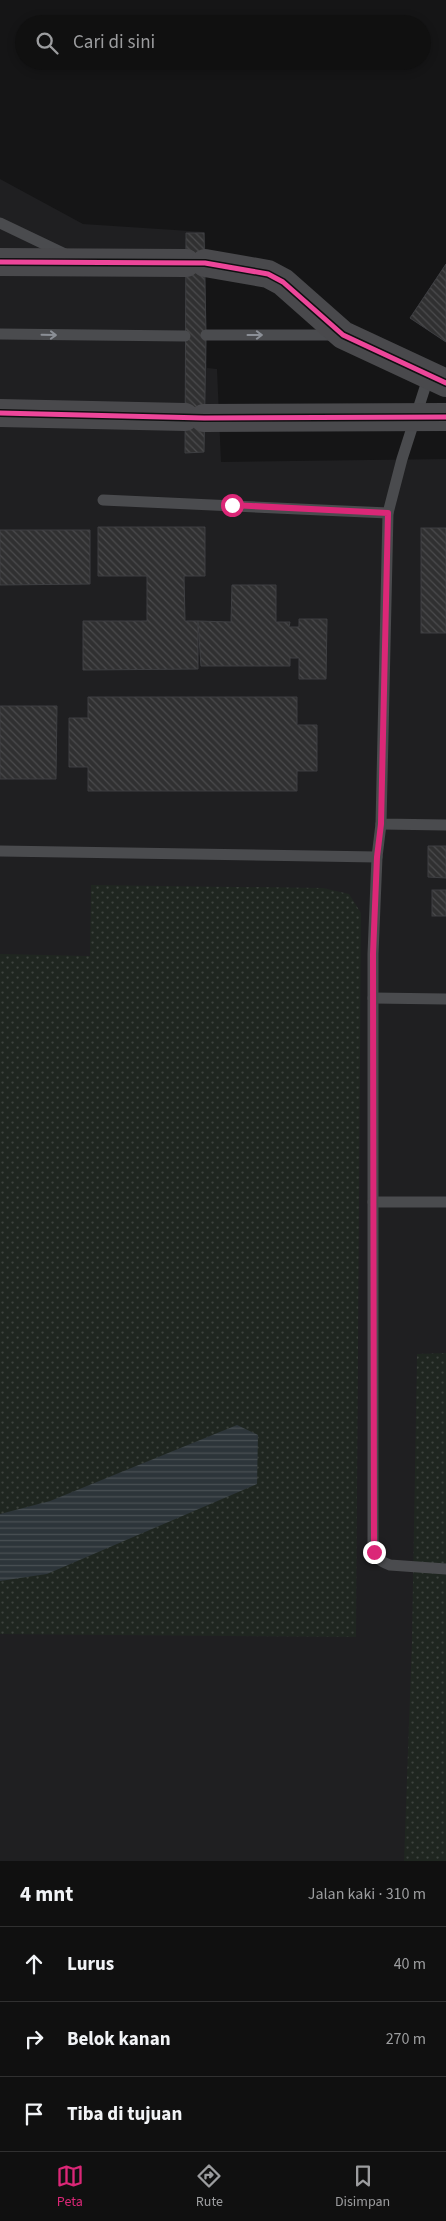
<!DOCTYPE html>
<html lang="id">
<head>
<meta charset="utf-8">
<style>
	body { margin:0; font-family:"Source Sans 3",sans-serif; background:#191919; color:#f1f3f6 }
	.stop { position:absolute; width:15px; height:15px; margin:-11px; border:4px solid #db2777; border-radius:50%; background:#fff }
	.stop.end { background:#db2777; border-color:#fff; box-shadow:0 1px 5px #0008 }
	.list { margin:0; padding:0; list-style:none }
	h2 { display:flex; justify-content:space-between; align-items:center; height:65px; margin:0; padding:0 20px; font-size:21px }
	h2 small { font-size:16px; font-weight:400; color:#9c9d9f }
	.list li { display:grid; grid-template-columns:32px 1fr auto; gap:15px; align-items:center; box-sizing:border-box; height:75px; padding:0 20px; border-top:1px solid #303030 }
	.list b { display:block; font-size:19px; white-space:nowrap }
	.list em { font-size:16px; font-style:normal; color:#9c9d9f }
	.icon { flex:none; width:28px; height:28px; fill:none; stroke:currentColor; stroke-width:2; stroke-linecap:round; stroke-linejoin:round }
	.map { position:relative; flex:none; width:446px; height:1861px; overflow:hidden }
	.search { position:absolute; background:#101010; box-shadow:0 2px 8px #0003; left:15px; right:15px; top:15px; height:55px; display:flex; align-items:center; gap:12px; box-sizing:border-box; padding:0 18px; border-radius:28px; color:#9c9d9f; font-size:19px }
	.sheet { height:290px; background:#101010 }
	nav { display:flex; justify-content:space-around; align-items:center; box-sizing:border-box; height:70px; border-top:1px solid #303030; background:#101010; font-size:14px; color:#9c9d9f }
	nav a { display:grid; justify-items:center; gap:2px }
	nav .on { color:#db2777 }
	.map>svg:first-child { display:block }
</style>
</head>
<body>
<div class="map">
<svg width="446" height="1861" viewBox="0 0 446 1861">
	<defs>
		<pattern id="grass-dots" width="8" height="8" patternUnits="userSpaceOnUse" patternTransform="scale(1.25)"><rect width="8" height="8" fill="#1f2620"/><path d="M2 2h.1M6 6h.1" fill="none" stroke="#3d433e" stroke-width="1.8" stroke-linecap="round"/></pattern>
		<pattern id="water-rules" width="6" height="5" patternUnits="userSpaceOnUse" patternTransform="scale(1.25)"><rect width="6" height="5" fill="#2d353a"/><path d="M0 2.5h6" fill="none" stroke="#495054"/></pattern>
		<pattern id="building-back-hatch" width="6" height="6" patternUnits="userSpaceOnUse" patternTransform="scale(1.25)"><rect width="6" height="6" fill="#303031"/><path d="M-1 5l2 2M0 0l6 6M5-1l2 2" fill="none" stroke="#4b4b4d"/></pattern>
	</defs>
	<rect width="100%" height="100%" fill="#151516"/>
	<polygon fill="#1f1f21" points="0,179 83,224 205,232 207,368 217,369 221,462 446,459 446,1861 0,1861"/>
	<g fill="url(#grass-dots)">
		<polygon points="91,885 323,888 349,894 361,913 356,1637 0,1634 0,954 90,956"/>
		<polygon points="446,1353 446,1861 404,1861 412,1641 417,1354"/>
	</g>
	<polygon fill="url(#water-rules)" points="237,1425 258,1435 257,1484 47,1574 0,1581 0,1514 50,1501"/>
	<g fill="url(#building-back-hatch)" stroke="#3e3f42">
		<polygon points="186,233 204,233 206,335 204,452 185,453"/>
		<polygon points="446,264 446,342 410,318"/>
		<polygon points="98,527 205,527 205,576 184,576 185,621 198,621 198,669 83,670 83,621 147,621 147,576 98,576"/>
		<rect x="421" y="528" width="25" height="105"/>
		<polygon points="0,530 90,530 90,584 0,585"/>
		<polygon points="232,585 276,585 276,622 290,622 289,627 299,627 299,619 327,619 326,679 299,679 299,658 290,658 290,666 201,666 198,621 231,622"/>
		<polygon points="88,697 297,697 297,725 317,725 317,771 297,771 297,791 88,791 88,767 69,767 69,718 88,718"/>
		<polygon points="0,706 57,706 56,779 0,779"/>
		<polygon points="428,846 446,846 446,878 428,877"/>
		<rect x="432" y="890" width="14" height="26"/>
	</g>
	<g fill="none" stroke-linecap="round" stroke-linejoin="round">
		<g stroke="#4a4b4e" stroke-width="11">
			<polyline points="0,223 67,255"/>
			<polyline points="0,334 185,336"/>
			<polyline points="206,335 337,335"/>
			<polyline points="429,375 402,459 388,513 381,824 446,825"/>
			<polyline points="103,500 388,513"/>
			<path d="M381 824 377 857 373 954V1545C374 1557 379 1561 390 1565L446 1569"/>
			<polyline points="0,851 377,857"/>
			<polyline points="373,998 446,999"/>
			<polyline points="373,1202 446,1202"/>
		</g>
		<g stroke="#49494c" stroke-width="28">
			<polyline points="0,262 186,263"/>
			<polyline points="205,263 268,274 283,282 343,335 446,383"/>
			<polyline points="0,413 185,417"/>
			<polyline points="204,418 446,417"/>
		</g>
		<g stroke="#101011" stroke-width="8">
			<g id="cycleway">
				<polyline points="0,262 205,263 268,274 283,282 343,335 446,383"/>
				<polyline points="0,413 204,418 446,417"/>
			</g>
		</g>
		<use href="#cycleway" stroke="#ed469a" stroke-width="5"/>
	</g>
	<defs><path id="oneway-shaft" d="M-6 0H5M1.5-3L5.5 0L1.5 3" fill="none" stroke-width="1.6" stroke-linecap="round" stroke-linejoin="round" transform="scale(1.25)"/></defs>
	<g stroke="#8b8f96">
		<use href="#oneway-shaft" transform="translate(49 335) rotate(1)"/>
		<use href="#oneway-shaft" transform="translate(255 335)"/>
	</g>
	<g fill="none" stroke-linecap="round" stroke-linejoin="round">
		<polyline stroke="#db2777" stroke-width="6" points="232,505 388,513 381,824 377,857 373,954 374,1552"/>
	</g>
</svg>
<div class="stop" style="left:232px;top:505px"></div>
<div class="stop end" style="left:374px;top:1552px"></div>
<div class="search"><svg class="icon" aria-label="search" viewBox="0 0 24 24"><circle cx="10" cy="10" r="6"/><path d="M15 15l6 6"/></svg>Cari di sini</div>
</div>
<section class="sheet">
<h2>4 mnt<small>Jalan kaki · 310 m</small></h2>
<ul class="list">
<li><svg class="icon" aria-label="ahead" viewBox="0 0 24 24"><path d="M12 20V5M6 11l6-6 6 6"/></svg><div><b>Lurus</b></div><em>40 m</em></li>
<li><svg class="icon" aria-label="right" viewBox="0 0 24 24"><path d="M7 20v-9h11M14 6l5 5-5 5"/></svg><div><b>Belok kanan</b></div><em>270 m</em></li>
<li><svg class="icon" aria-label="arrive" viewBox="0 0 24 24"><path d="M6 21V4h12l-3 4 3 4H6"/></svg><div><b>Tiba di tujuan</b></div></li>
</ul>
</section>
<nav>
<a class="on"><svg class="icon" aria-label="map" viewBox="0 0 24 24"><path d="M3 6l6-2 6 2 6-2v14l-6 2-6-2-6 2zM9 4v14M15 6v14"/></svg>Peta</a>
<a><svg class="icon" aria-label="directions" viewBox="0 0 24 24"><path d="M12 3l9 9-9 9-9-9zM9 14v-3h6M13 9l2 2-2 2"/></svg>Rute</a>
<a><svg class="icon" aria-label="saved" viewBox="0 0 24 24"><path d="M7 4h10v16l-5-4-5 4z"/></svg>Disimpan</a>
</nav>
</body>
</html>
